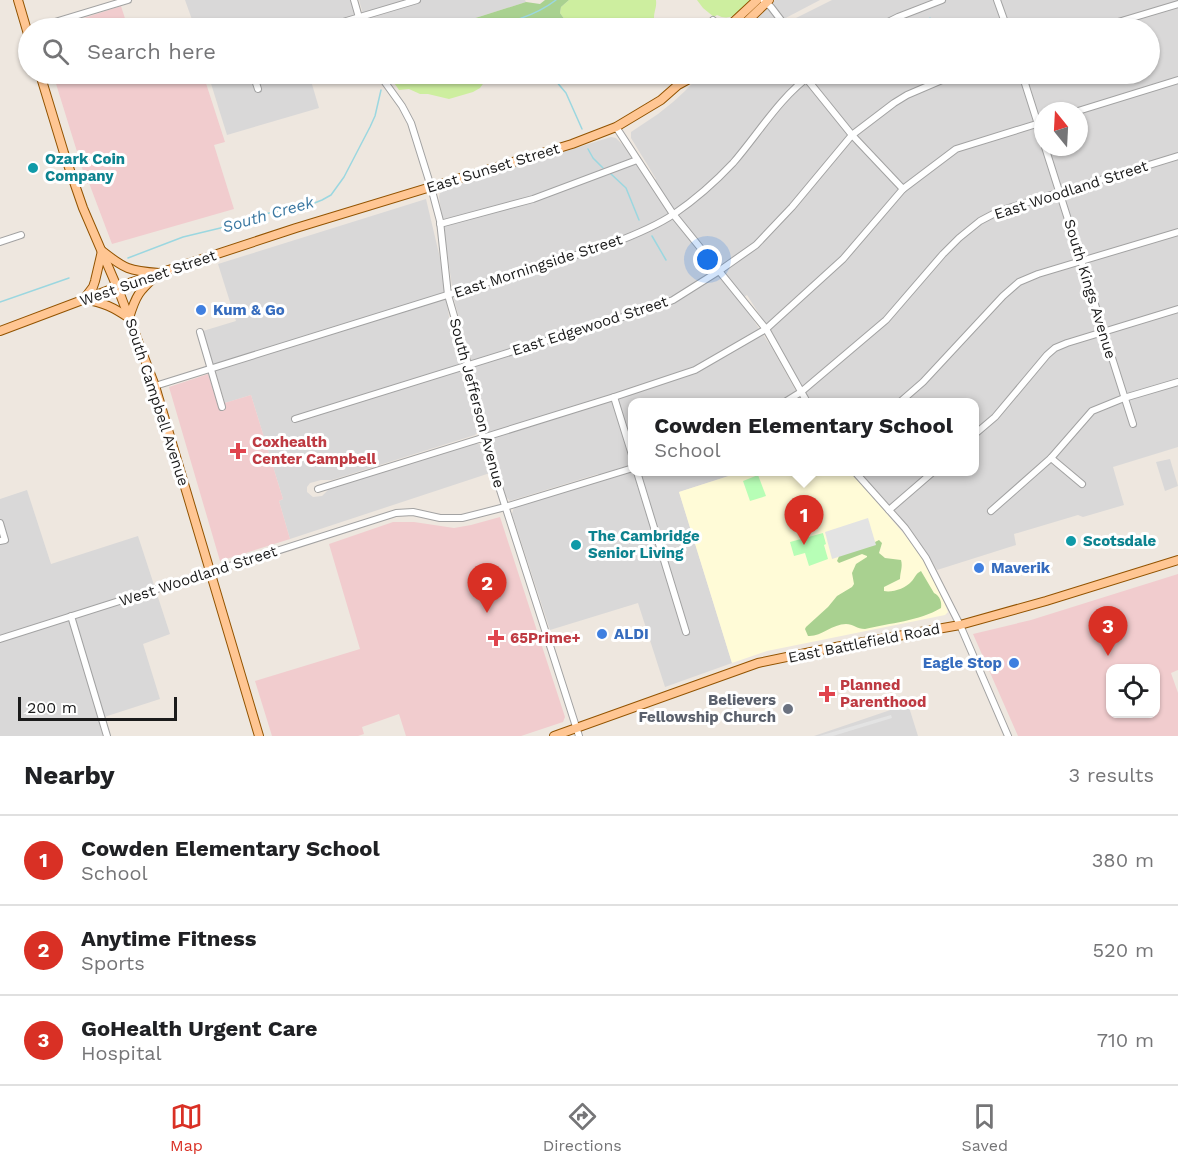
<!DOCTYPE html>
<html lang="en">
<head>
<meta charset="utf-8">
<style>
	body { margin:0; font-family:"Work Sans",sans-serif; background:#f2f2f2; color:#202124 }
	.controls { position:absolute; right:18px; bottom:18px; display:grid; overflow:hidden; border-radius:12px; box-shadow:0 2px 4px #0004 }
	.controls button { width:54px; height:54px; display:grid; place-items:center; padding:0; border:0; border-bottom:2px solid #e0e0e0; background:#fff; color:#202124; font:30px sans-serif }
	.compass { position:absolute; left:1034px; top:102px; width:54px; height:54px; border-radius:50%; background:#fff; box-shadow:0 2px 4px #0004; rotate:342deg }
	.scale { position:absolute; left:18px; bottom:15px; width:159px; box-sizing:border-box; padding-left:6px; border:3px solid #1b1b1b; border-top:0; font-size:16px; line-height:21px; white-space:nowrap; color:#1b1b1b; -webkit-text-stroke:4px #fff; paint-order:stroke }
	.you { position:absolute; left:708px; top:260px; width:21px; height:21px; margin:-15px; border:4px solid #fff; border-radius:50%; background:#1a73e8; box-shadow:0 0 0 9px #1a73e833 }
	.badge { display:grid; place-items:center; width:39px; height:39px; border-radius:50%; background:#d93025; color:#fff; font-size:20px; font-weight:700 }
	.pin { position:absolute; translate:-50% -50px; filter:drop-shadow(0 2px 3px #0008) }
	.pin::after { content:''; position:absolute; top:32px; width:21px; height:18px; background:inherit; clip-path:polygon(0 0,100% 0,50% 100%) }
	.popup { position:absolute; left:628px; top:398px; width:351px; height:78px; box-sizing:border-box; display:grid; place-content:center; border-radius:12px; background:#fff; filter:drop-shadow(0 2px 4px #0005); font-size:20px; white-space:nowrap; color:#757577 }
	.popup b { font-size:22px; color:#202124 }
	.popup::after { content:''; position:absolute; left:50%; top:100%; margin-left:-12px; border:12px solid transparent; border-top-color:#fff }
	.list { margin:0; padding:0; list-style:none }
	h2 { display:flex; justify-content:space-between; align-items:center; height:78px; margin:0; padding:0 24px; font-size:26px }
	h2 small { font-size:20px; font-weight:400; color:#757577 }
	.list li { display:grid; grid-template-columns:39px 1fr auto; gap:18px; align-items:center; box-sizing:border-box; height:90px; padding:0 24px; border-top:2px solid #e0e0e0 }
	.list b { display:block; font-size:22px; white-space:nowrap }
	.list p { margin:0; font-size:20px; white-space:nowrap; color:#757577 }
	.list em { font-size:20px; font-style:normal; color:#757577 }
	.icon { flex:none; width:33px; height:33px; fill:none; stroke:currentColor; stroke-width:2; stroke-linecap:round; stroke-linejoin:round }
	.map { position:relative; flex:none; width:1178px; height:736px; overflow:hidden }
	.search { position:absolute; background:#fff; box-shadow:0 2px 4px #0004; left:18px; right:18px; top:18px; height:66px; display:flex; align-items:center; gap:15px; box-sizing:border-box; padding:0 21px; border-radius:33px; color:#757577; font-size:22px }
	.sheet { height:348px; background:#fff }
	nav { display:flex; justify-content:space-around; align-items:center; box-sizing:border-box; height:84px; border-top:2px solid #e0e0e0; background:#fff; font-size:16px; color:#757577 }
	nav a { display:grid; justify-items:center; gap:3px }
	nav .on { color:#d93025 }
	.map>svg:first-child { display:block }
</style>
</head>
<body>
<div class="map">
<svg width="1178" height="736" viewBox="0 0 1178 736">
	<rect width="100%" height="100%" fill="#eee7df"/>
	<g fill="#d9d8d8" fill-rule="evenodd">
		<polygon points="185,0 351,0 359,28 195,28"/>
		<polygon points="359,0 525,0 526,2 444,28 367,28"/>
		<polygon points="775,0 820,0 778,22 782,28 744,28"/>
		<path d="M832 0H1178V447L1113 467 1124 505 1083 517 1078 515 1014 534 1016 545 937 570 925 550 897 513 859 472H975V402H810L782 350 747 295 740 300 772 348 802 402H633V472H741L679 492 732 663 665 687 638 603 550 630 512 514 513 510 516 506 601 480 598 474 513 500 510 501 506 497 484 425 481 416V395L479 388 454 300 439 197 440 193 445 189 450 187 611 137 616 138 623 145 649 184 656 179 631 138V132L658 114 673 102 685 91 701 74H1150V28H789L788 22ZM1043 111H1079V147H1043Z"/>
		<polygon points="208,74 309,74 319,108 227,135"/>
		<polygon points="426,199 440,258 449,317 472,389 477,433 475,435 332,480 321,480 314,482 310,483 307,487 307,492 313,497 322,496 329,489 475,443 482,445 490,473 290,539 279,501 283,499 251,395 225,403 203,331 236,321 218,264"/>
		<polygon points="1170,459 1178,486 1165,491 1156,462"/>
		<polygon points="27,490 51,564 138,536 170,634 143,644 160,699 98,719 103,736 0,736 0,499"/>
		<polygon points="908,704 918,736 814,736"/>
	</g>
	<g fill="#f1ccce" fill-rule="evenodd">
		<polygon points="121,6 128,28 53,28"/>
		<polygon points="53,74 203,74 225,142 214,145 234,209 112,244 89,183 87,184"/>
		<polygon points="208,374 218,405 251,395 283,499 279,501 290,539 220,561 169,387"/>
		<polygon points="500,517 565,717 563,722 521,736 406,736 399,714 362,727 364,734 358,736 272,736 255,681 360,649 329,544 393,522 414,522 454,528 471,525"/>
		<path d="M1178 574V670L1171 673 1178 693V736H1018L973 634 1031 620ZM1156 668V714H1110V668Z"/>
	</g>
	<polygon fill="#fffbd7" points="741,472 851,472 904,534 920,555 940,592 948,612 945,615 767,651 732,663 679,492"/>
	<g fill="#cdee9f">
		<path d="M569 0H656C657 7 654 11 654 18L636 28H615L609 26 596 28H569L570 27 560 13 561 7Z"/>
		<path d="M697 0H751C741 10 732 23 717 15L714 17 703 8Z"/>
		<polygon points="388,74 390,74 396,80 406,74 490,74 480,88 473,92 449,99 428,94 420,94 409,89 399,90"/>
	</g>
	<g fill="#a9d190">
		<path d="M545 0H569L561 7 560 13 570 27 569 28H562C552 18 542 22 531 28H444L526 2 540 4Z"/>
		<path d="M879 540 882 543 879 553 885 558 901 560C903 567 900 572 900 579L884 587V591C892 593 906 588 911 582 916 577 915 574 921 571L934 593C940 596 942 602 941 608 919 621 890 623 865 629 857 629 853 624 846 624 832 624 821 637 808 636L805 629 806 627 828 607 837 596 852 587 854 584 852 573 856 564 867 557V556L862 554 839 563 837 561 840 554 873 543Z"/>
	</g>
	<g fill="#b7feb6">
		<polygon points="758,475 766,496 750,501 743,481"/>
		<polygon points="823,533 826,544 824,545 828,559 809,566 805,553 794,556 790,542"/>
	</g>
	<g fill="#e3e3e3">
		<polygon points="868,518 876,545 832,559 825,532"/>
		<polygon points="891,715 892,718 833,736 819,736"/>
	</g>
	<g fill="none" stroke-linecap="round" stroke-linejoin="round">
		<g stroke="#9bd7e0" stroke-width="1.5">
			<polyline points="522,18 526,28"/>
			<polyline points="930,18 934,28"/>
			<path d="M481 28C508 23 534 17 556 0"/>
			<polyline points="550,74 566,93 582,129"/>
			<polyline points="391,76 394,74"/>
			<polyline points="588,149 593,158 603,168"/>
			<polyline points="611,174 626,188 639,220"/>
			<polyline points="652,236 666,260"/>
			<polyline points="128,258 183,237 237,224 269,213 312,204 322,200 331,195 344,177 370,127 375,116 381,90"/>
			<polyline points="0,302 69,278"/>
		</g>
		<g stroke="#a2a2a2" stroke-width="8">
			<g id="minor">
				<polyline points="354,0 362,28"/>
				<polyline points="763,0 771,7 787,28"/>
				<polyline points="997,0 1007,28"/>
				<polyline points="713,20 723,28"/>
				<polyline points="35,28 128,0"/>
				<polyline points="323,28 417,0"/>
				<polyline points="876,28 898,17 942,0"/>
				<polyline points="1098,28 1178,4"/>
				<polyline points="253,74 258,89"/>
				<polyline points="379,74 402,106 411,123 431,187 440,221 448,295 476,392 478,418 483,437 579,736"/>
				<polyline points="804,74 806,78 852,135 903,189"/>
				<polyline points="1022,74 1043,140"/>
				<polyline points="1078,111 1178,80"/>
				<polyline points="616,127 673,214 766,329 807,402"/>
				<polyline points="1045,147 1133,424"/>
				<polyline points="440,224 533,199 637,160"/>
				<polyline points="0,242 21,235"/>
				<polyline points="200,332 222,407"/>
				<path d="M155 386 611 244C632 236 655 227 674 214 693 201 717 180 733 163 759 133 779 98 812 74"/>
				<polyline points="614,397 633,458"/>
				<polyline points="785,402 801,392 886,320 943,254 959,238 980,221 999,211 1178,156"/>
				<polyline points="900,402 923,382 1003,296 1019,282 1038,274 1178,232"/>
				<polyline points="295,419 658,306 673,300 719,271 756,245 792,207 852,135 894,103 907,95 956,74"/>
				<polyline points="975,434 995,417 1047,355 1055,348 1067,343 1178,309"/>
				<polyline points="1051,458 1082,484"/>
				<polyline points="637,472 686,632"/>
				<polyline points="855,472 905,528 926,558 960,625 1008,736"/>
				<polyline points="318,489 614,397 695,370 766,329 843,259 903,189 956,149 1043,122"/>
				<polyline points="889,510 933,472"/>
				<polyline points="991,511 1051,458 1092,411 1124,398 1178,382"/>
				<polyline points="0,523 5,540 0,541"/>
				<polyline points="71,616 107,736"/>
				<polyline points="0,639 396,513 413,512 440,518 462,518 505,507 633,468"/>
			</g>
		</g>
		<g stroke="#925300" stroke-width="10">
			<g id="major">
				<polyline points="18,0 28,34"/>
				<polyline points="727,28 757,0"/>
				<polyline points="740,28 769,0"/>
				<polyline points="40,74 64,153 83,208 120,294 155,386 259,736"/>
				<path d="M102 251C125 269 129 271 159 273 140 291 137 292 129 318 113 307 104 303 84 299L93 287 95 281Z"/>
				<polyline points="0,331 117,287 296,228 572,144 616,127 661,100 678,85 689,79 694,74"/>
				<polyline points="554,736 758,663 830,648 960,625 1046,601 1178,560"/>
			</g>
		</g>
		<use href="#minor" stroke="#fff" stroke-width="6"/>
		<use href="#major" stroke="#ffc693" stroke-width="8"/>
	</g>
	<g fill="#0f9aa8" stroke="#fff" stroke-width="2">
		<circle cx="33" cy="168" r="6"/>
		<circle cx="1071" cy="541" r="6"/>
		<circle cx="576" cy="545" r="6"/>
	</g>
	<g fill="#3f7fe0" stroke="#fff" stroke-width="2">
		<circle cx="201" cy="310" r="6"/>
		<circle cx="979" cy="568" r="6"/>
		<circle cx="602" cy="634" r="6"/>
		<circle cx="1014" cy="663" r="6"/>
	</g>
	<g fill="#e0444e" stroke="#fff" stroke-width="2">
		<path d="M235 442h6v6h6v6h-6v6h-6v-6h-6v-6h6z"/>
		<path d="M493 629h6v6h6v6h-6v6h-6v-6h-6v-6h6z"/>
		<path d="M824 685h6v6h6v6h-6v6h-6v-6h-6v-6h6z"/>
	</g>
	<circle fill="#6b7280" stroke="#fff" stroke-width="2" cx="788" cy="709" r="6"/>
	<g text-anchor="middle" stroke-width="6" stroke-linejoin="round" paint-order="stroke">
		<g font-size="15" font-weight="bold" fill="#0d838f" stroke="#fff" text-anchor="start">
			<text x="45" y="164">Ozark Coin<tspan x="45" dy="17">Company</tspan></text>
			<text x="588" y="541">The Cambridge<tspan x="588" dy="17">Senior Living</tspan></text>
			<text x="1083" y="546">Scotsdale</text>
		</g>
		<g font-size="15" fill="#1b1b1b" stroke="#fff">
			<text transform="translate(493 168) rotate(-17)" y="5">East Sunset Street</text>
			<text transform="translate(1071 190) rotate(-18)" y="5">East Woodland Street</text>
			<text transform="translate(538 266) rotate(-18)" y="5">East Morningside Street</text>
			<text transform="translate(148 278) rotate(-19)" y="5">West Sunset Street</text>
			<text transform="translate(1090 289) rotate(73)" y="5">South Kings Avenue</text>
			<text transform="translate(590 326) rotate(-18)" y="5">East Edgewood Street</text>
			<text transform="translate(157 402) rotate(72)" y="5">South Campbell Avenue</text>
			<text transform="translate(477 403) rotate(75)" y="5">South Jefferson Avenue</text>
			<text transform="translate(198 576) rotate(-18)" y="5">West Woodland Street</text>
			<text transform="translate(864 643) rotate(-11)" y="5">East Battlefield Road</text>
		</g>
		<g font-size="15" font-weight="bold" fill="#366cbe" stroke="#fff" text-anchor="start">
			<text x="213" y="315">Kum &amp; Go</text>
			<text x="991" y="573">Maverik</text>
			<text x="614" y="639">ALDI</text>
			<text x="1002" y="668" text-anchor="end">Eagle Stop</text>
		</g>
		<g font-size="15" font-weight="bold" fill="#be3a42" stroke="#fff" text-anchor="start">
			<text x="252" y="447">Coxhealth<tspan x="252" dy="17">Center Campbell</tspan></text>
			<text x="510" y="643">65Prime+</text>
			<text x="840" y="690">Planned<tspan x="840" dy="17">Parenthood</tspan></text>
		</g>
		<g font-size="15" font-weight="bold" fill="#5b616d" stroke="#fff" text-anchor="end">
			<text x="776" y="705">Believers<tspan x="776" dy="17">Fellowship Church</tspan></text>
		</g>
		<g font-size="16" font-style="italic" fill="#3b78a1" stroke="#fff">
			<text transform="translate(268 214) rotate(-16)" y="6">South Creek</text>
		</g>
	</g>
</svg>
<div class="controls">
<button><svg class="icon" aria-label="locate" viewBox="0 0 24 24"><circle cx="12" cy="12" r="6"/><path d="M12 2v4M12 18v4M2 12h4M18 12h4"/></svg></button>
</div>
<svg class="compass" viewBox="-18 -18 36 36"><path d="M0-13l5 13h-10z" fill="#e53935"/><path d="M0 13l5-13h-10z" fill="#757577"/></svg>
<div class="scale">200 m</div>
<div class="you"></div>
<div class="pin badge" style="left:804px;top:545px">1</div>
<div class="popup"><b>Cowden Elementary School</b>School</div>
<div class="pin badge" style="left:487px;top:613px">2</div>
<div class="pin badge" style="left:1108px;top:656px">3</div>
<div class="search"><svg class="icon" aria-label="search" viewBox="0 0 24 24"><circle cx="10" cy="10" r="6"/><path d="M15 15l6 6"/></svg>Search here</div>
</div>
<section class="sheet">
<h2>Nearby<small>3 results</small></h2>
<ul class="list">
<li><span class="badge">1</span><div><b>Cowden Elementary School</b><p>School</p></div><em>380 m</em></li>
<li><span class="badge">2</span><div><b>Anytime Fitness</b><p>Sports</p></div><em>520 m</em></li>
<li><span class="badge">3</span><div><b>GoHealth Urgent Care</b><p>Hospital</p></div><em>710 m</em></li>
</ul>
</section>
<nav>
<a class="on"><svg class="icon" aria-label="map" viewBox="0 0 24 24"><path d="M3 6l6-2 6 2 6-2v14l-6 2-6-2-6 2zM9 4v14M15 6v14"/></svg>Map</a>
<a><svg class="icon" aria-label="directions" viewBox="0 0 24 24"><path d="M12 3l9 9-9 9-9-9zM9 14v-3h6M13 9l2 2-2 2"/></svg>Directions</a>
<a><svg class="icon" aria-label="saved" viewBox="0 0 24 24"><path d="M7 4h10v16l-5-4-5 4z"/></svg>Saved</a>
</nav>
</body>
</html>
